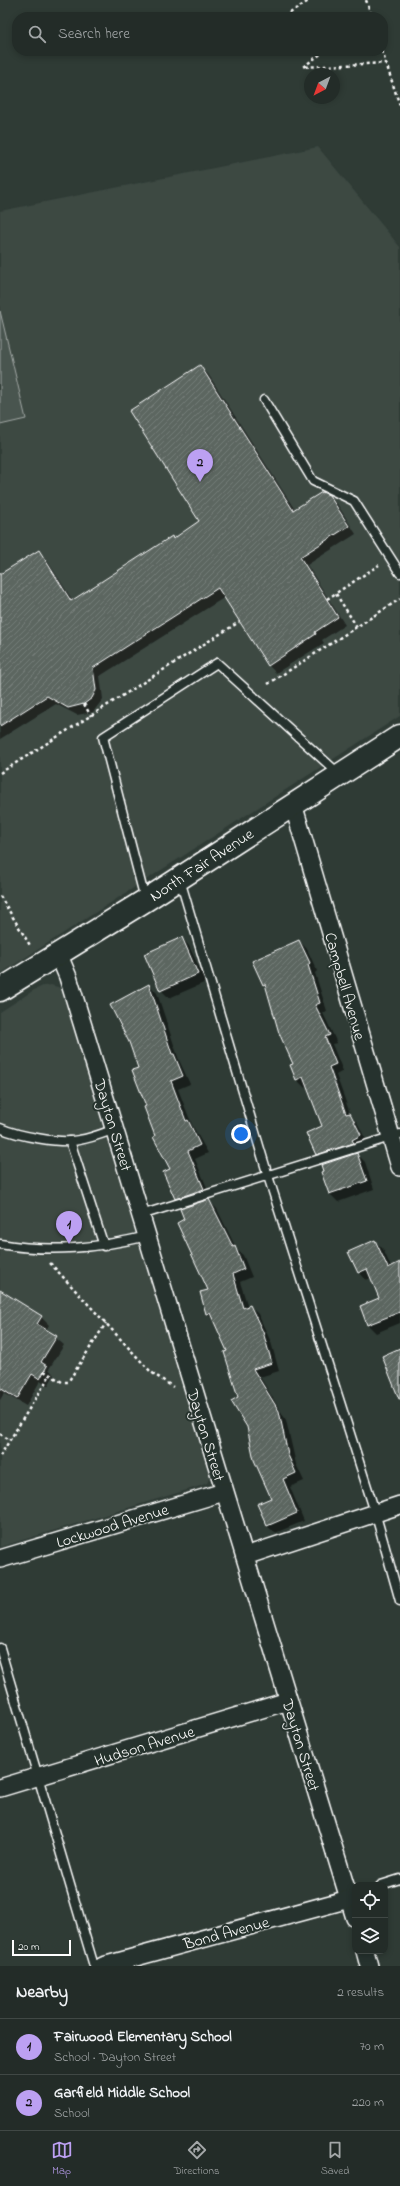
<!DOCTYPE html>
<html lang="en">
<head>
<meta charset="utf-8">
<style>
	body { margin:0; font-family:"Indie Flower",sans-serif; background:#2f3834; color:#f1f3f6 }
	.controls { position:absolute; right:12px; bottom:12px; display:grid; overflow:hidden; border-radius:8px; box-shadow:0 2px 6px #0003 }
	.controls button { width:36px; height:36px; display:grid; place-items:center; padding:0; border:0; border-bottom:1px solid #404845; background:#232c28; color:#f1f3f6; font:20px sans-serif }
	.compass { position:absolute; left:304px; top:68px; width:36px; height:36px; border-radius:50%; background:#232c28; box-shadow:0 2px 6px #0003; rotate:221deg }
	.scale { position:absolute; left:12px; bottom:10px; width:59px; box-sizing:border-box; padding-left:4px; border:2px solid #fff; border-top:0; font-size:11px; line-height:14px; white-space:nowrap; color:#fff; -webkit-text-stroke:3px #26332d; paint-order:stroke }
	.you { position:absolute; left:241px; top:1134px; width:14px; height:14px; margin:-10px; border:3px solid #fff; border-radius:50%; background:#1a73e8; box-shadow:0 0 0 6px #1a73e833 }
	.badge { display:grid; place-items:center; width:26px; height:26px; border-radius:50%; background:#bca0f2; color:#111; font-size:13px; font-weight:700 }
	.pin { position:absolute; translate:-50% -33px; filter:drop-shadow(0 1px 2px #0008) }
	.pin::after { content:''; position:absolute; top:21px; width:14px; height:12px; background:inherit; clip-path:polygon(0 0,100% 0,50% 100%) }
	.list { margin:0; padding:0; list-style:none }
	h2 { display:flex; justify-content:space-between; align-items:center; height:52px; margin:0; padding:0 16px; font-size:17px }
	h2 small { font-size:13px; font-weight:400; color:#a3a7a8 }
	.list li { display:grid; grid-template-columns:26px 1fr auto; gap:12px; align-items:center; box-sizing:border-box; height:56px; padding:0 16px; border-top:1px solid #404845 }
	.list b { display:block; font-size:15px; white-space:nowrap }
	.list p { margin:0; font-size:13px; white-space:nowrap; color:#a3a7a8 }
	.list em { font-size:13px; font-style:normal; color:#a3a7a8 }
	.icon { flex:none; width:22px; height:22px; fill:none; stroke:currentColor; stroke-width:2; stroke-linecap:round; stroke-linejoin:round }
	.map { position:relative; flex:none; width:400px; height:1966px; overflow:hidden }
	.search { position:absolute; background:#232c28; box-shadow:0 2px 6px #0003; left:12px; right:12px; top:12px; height:44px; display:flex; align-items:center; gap:10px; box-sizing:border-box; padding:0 14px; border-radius:16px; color:#a3a7a8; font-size:15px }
	.sheet { height:164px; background:#232c28 }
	nav { display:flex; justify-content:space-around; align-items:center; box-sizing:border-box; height:56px; border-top:1px solid #404845; background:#232c28; font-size:11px; color:#a3a7a8 }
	nav a { display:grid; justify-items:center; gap:2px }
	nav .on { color:#bca0f2 }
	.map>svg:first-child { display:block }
</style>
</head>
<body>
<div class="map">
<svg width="400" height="1966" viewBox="0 0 400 1966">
	<defs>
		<pattern id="building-hatch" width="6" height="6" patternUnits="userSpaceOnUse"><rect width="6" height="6" fill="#5b6661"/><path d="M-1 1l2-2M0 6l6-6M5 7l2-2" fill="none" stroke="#747d79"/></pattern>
	</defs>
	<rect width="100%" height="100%" fill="#2f3b35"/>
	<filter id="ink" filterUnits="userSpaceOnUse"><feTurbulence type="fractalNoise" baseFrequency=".025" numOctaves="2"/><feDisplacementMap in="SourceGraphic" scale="8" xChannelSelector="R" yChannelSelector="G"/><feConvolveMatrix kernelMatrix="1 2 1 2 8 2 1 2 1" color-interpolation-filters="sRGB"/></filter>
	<g filter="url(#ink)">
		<g fill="#3c4842">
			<polygon points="318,147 400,247 400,716 0,974 0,211"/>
			<polygon points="51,985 61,988 210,1477 207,1483 200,1486 0,1547 0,1012 34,990 43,986"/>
		</g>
		<polygon fill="#4a544f" stroke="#a4aaa7" points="0,311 26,419 0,425"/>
		<g fill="#0007">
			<polygon points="200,367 208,374 295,510 329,496 337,504 356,534 307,565 345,625 322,640 324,643 276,673 268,665 225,597 100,676 103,699 93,712 77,715 56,704 0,739 0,576 39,551 46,559 73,601 201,522"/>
			<polygon points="182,938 189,946 206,982 169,998 161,990"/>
			<polygon points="299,941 307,949 317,971 315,973 327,1011 323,1013 337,1043 332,1044 343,1071 336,1075 351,1116 357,1122 368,1144 360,1147 361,1151 324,1162 317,1154 323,1126 308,1086 305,1088 297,1080 291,1066 294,1064 268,989 263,984"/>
			<polygon points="149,985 157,993 179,1060 190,1084 178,1089 192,1125 208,1153 195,1159 211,1197 184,1206 176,1198 171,1170 156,1137 147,1107 139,1068"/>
			<polygon points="357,1154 365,1162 374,1189 338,1202 330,1194 322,1172"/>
			<polygon points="209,1201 217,1209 237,1250 243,1255 252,1277 240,1282 248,1307 250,1306 258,1314 271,1342 279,1371 260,1377 286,1420 296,1464 304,1481 290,1487 304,1521 275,1533 267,1526 272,1498 248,1427 228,1352 214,1320 207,1313 209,1291"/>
			<polygon points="375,1241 383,1249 391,1267 400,1268 400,1323 376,1333 368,1325 361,1307 381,1299 371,1278 366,1280 359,1272"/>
			<polygon points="0,1292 41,1317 49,1325 46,1330 64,1345 49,1369 54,1375 48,1386 40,1381 26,1406 4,1393 0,1400"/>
		</g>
		<g fill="url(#building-hatch)" stroke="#fff">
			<polygon points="200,365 293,510 322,492 329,495 349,526 300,557 338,617 315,632 316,634 268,666 218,588 93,668 96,690 92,698 84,704 68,708 47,696 0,726 0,574 39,550 71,601 172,536 173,539 199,521 129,411"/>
			<polygon points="182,937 198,974 160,991 144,954"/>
			<polygon points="299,940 310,963 308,965 320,1003 315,1005 330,1035 325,1037 336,1064 329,1067 346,1114 350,1113 361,1135 352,1140 354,1143 316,1155 306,1133 322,1126 303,1077 296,1080 290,1065 293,1064 279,1033 265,984 263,985 252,961"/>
			<polygon points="149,984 172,1054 174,1054 183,1076 171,1081 186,1121 188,1120 200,1145 188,1151 204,1189 175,1199 163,1172 170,1169 153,1137 155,1136 144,1107 146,1106 132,1070 138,1068 129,1042 110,1005"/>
			<polygon points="357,1153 367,1181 329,1194 321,1172 323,1171 321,1165"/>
			<polygon points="209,1199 233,1247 235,1246 244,1269 233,1274 243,1308 250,1305 263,1332 272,1363 253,1369 279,1411 288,1455 296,1473 283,1479 297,1513 267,1526 257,1504 271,1498 254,1460 247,1427 231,1401 238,1397 224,1352 227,1351 210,1313 206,1314 200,1292 208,1290 177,1223 184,1219 180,1209"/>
			<polygon points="375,1240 388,1268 400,1262 400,1312 367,1325 360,1306 379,1298 367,1269 358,1273 348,1252"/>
			<polygon points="0,1290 42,1316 37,1324 57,1336 41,1362 47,1366 40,1379 32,1374 17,1399 0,1388"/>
			<polygon points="400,1348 400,1399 399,1399 382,1356"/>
		</g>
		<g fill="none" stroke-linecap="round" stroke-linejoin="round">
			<g stroke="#fff" stroke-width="11">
				<g id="lane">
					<polyline points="264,400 313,481 354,501 400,573"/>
					<polyline points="180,880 268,1176 375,1512 400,1601"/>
					<polyline points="145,899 103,737 217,663 339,774"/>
					<path d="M0 1128C18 1136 61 1144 79 1140 92 1138 104 1133 115 1129"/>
					<polyline points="70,1141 104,1246"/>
					<polyline points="141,1215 400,1134"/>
					<path d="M0 1244C52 1253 97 1248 148 1236"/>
					<polyline points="0,1648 94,1966"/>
					<polyline points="381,1885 400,1879"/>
				</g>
			</g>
			<g stroke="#fff" stroke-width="20">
				<g id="street">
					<polyline points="293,804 400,1167"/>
					<polyline points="58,953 68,977 355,1918"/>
					<polyline points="245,1556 400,1505"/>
					<polyline points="0,1559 224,1492"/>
					<polyline points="0,1788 288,1701"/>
					<polyline points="365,1951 369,1966"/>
					<polyline points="103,1966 349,1899"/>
				</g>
			</g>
			<g stroke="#fff" stroke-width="25">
				<polyline id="secondary" points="0,990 146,900 400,736"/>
			</g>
			<g stroke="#fff" stroke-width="2.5" stroke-dasharray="3 3" stroke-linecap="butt">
				<polyline points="366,0 372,17"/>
				<polyline points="295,17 284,17 310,0"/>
				<polyline points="325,51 303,67 386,63"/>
				<polyline points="382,51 400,106"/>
				<polyline points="336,594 357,627"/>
				<polyline points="327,599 379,565"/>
				<polyline points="268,684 400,599"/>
				<polyline points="84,704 91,716"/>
				<polyline points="0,773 239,622"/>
				<polyline points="0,896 31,947"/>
				<polyline points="50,1263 151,1372 173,1387"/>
				<polyline points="44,1371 62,1382 68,1382 106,1323"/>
				<polyline points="0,1434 10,1440"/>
				<polyline points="0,1456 50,1375"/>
			</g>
			<use href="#lane" stroke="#26332d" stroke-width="8"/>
			<use href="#street" stroke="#26332d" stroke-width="17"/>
			<use href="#secondary" stroke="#26332d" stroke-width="22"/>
		</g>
	</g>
	<g text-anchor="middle" stroke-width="4" stroke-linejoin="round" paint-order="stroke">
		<g font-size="16" fill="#fff" stroke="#26332d">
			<text transform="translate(201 864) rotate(-33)" y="6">North Fair Avenue</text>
			<text transform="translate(346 986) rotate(74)" y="6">Campbell Avenue</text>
			<text transform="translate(114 1125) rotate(73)" y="6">Dayton Street</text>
			<text transform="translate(207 1435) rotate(73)" y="6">Dayton Street</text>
			<text transform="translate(112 1525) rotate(-17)" y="6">Lockwood Avenue</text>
			<text transform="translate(144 1745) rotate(-17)" y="6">Hudson Avenue</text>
			<text transform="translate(302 1745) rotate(73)" y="6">Dayton Street</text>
			<text transform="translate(226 1932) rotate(-15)" y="6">Bond Avenue</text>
		</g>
	</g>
</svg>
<div class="controls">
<button><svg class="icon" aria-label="locate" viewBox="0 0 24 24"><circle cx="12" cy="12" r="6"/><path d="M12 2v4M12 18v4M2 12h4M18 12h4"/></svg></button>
<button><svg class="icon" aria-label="layers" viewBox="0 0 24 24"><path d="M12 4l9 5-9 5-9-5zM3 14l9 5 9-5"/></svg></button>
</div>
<svg class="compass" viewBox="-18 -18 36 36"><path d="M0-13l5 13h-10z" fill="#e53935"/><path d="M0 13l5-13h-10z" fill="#a3a7a8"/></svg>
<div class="scale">20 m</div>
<div class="you"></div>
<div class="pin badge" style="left:69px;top:1244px">1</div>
<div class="pin badge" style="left:200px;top:482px">2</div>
<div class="search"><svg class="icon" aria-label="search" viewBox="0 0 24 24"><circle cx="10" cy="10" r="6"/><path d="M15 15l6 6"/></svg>Search here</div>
</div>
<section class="sheet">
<h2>Nearby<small>2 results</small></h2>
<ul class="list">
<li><span class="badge">1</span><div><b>Fairwood Elementary School</b><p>School · Dayton Street</p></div><em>70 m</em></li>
<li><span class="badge">2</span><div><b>Garfield Middle School</b><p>School</p></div><em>220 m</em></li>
</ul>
</section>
<nav>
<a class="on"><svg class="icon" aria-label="map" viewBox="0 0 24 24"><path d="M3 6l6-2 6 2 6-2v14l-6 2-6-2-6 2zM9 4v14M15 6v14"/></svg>Map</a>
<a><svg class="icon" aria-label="directions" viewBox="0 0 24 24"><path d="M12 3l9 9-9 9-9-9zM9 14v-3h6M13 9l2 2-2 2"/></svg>Directions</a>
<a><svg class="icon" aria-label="saved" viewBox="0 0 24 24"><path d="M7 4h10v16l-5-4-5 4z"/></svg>Saved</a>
</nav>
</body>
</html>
